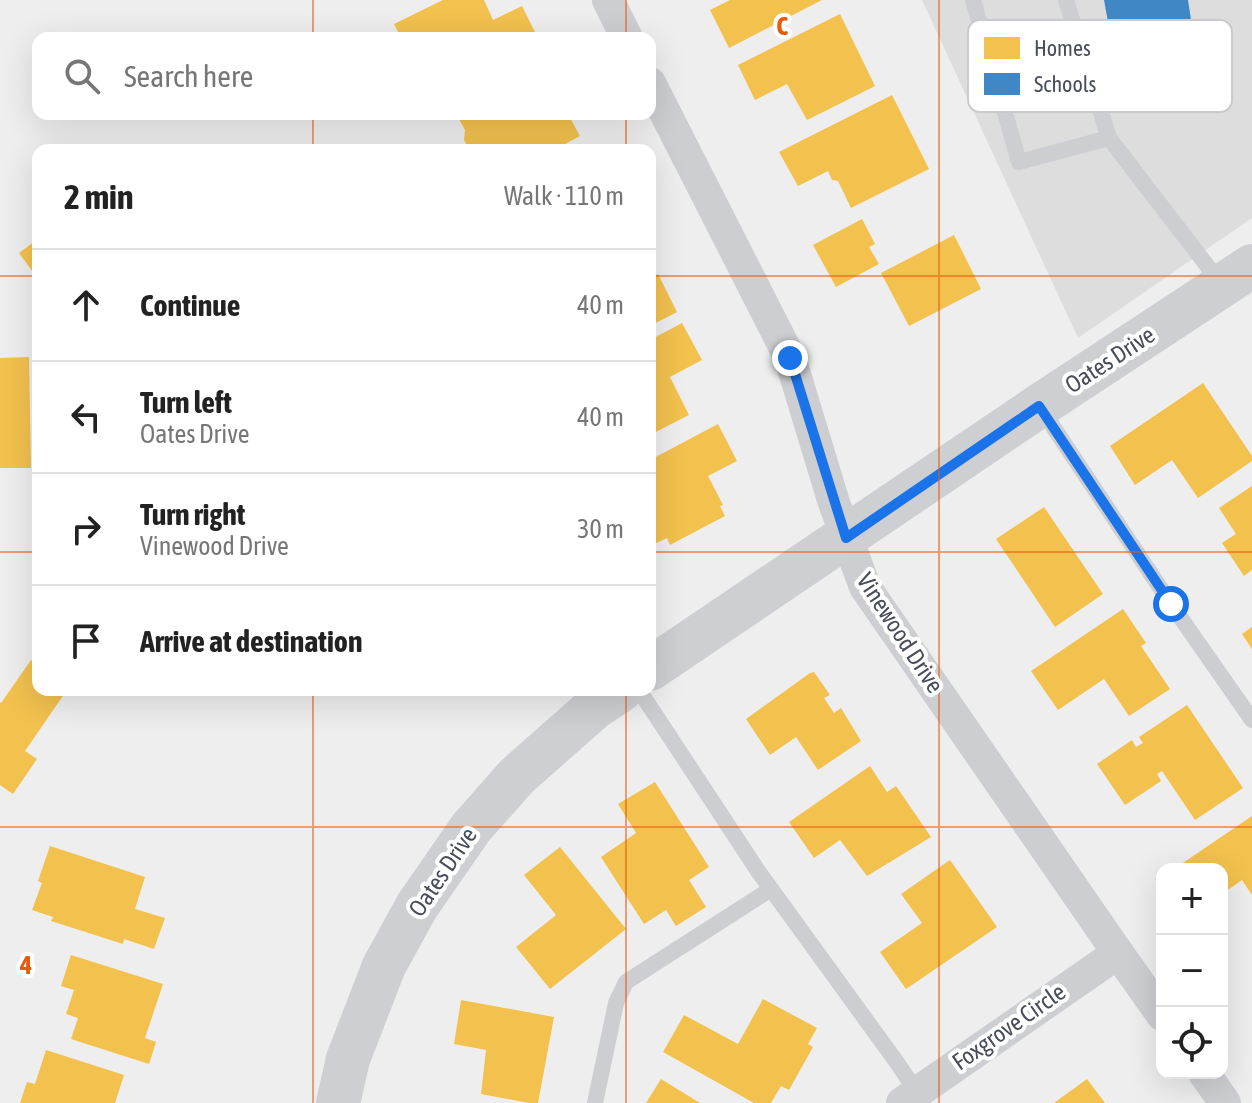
<!DOCTYPE html>
<html lang="en">
<head>
<meta charset="utf-8">
<style>
	body { margin:0; font-family:"Asap Condensed",sans-serif; background:#f6f6f6; color:#222 }
	.controls { position:absolute; right:24px; bottom:24px; display:grid; overflow:hidden; border-radius:16px; box-shadow:0 8px 32px #0002 }
	.controls button { width:72px; height:72px; display:grid; place-items:center; padding:0; border:0; border-bottom:2px solid #e0e0e0; background:#fff; color:#222; font:40px sans-serif }
	.stop { position:absolute; width:24px; height:24px; margin:-18px; border:6px solid #1a73e8; border-radius:50%; background:#fff }
	.stop.end { background:#1a73e8; border-color:#fff; box-shadow:0 2px 8px #0008 }
	.list { margin:0; padding:0; list-style:none }
	h2 { display:flex; justify-content:space-between; align-items:center; height:104px; margin:0; padding:0 32px; font-size:34px }
	h2 small { font-size:26px; font-weight:400; color:#767676 }
	.list li { display:grid; grid-template-columns:52px 1fr auto; gap:24px; align-items:center; box-sizing:border-box; height:112px; padding:0 32px; border-top:2px solid #e0e0e0 }
	.list b { display:block; font-size:30px; white-space:nowrap }
	.list p { margin:0; font-size:26px; white-space:nowrap; color:#767676 }
	.list em { font-size:26px; font-style:normal; color:#767676 }
	.icon { flex:none; width:44px; height:44px; fill:none; stroke:currentColor; stroke-width:2; stroke-linecap:round; stroke-linejoin:round }
	.map { position:relative; flex:none; width:1252px; height:1103px; overflow:hidden }
	.search { position:absolute; background:#fff; box-shadow:0 8px 32px #0002; left:32px; top:32px; width:624px; height:88px; display:flex; align-items:center; gap:20px; box-sizing:border-box; padding:0 28px; border-radius:16px; color:#767676; font-size:30px }
	.panel { position:absolute; background:#fff; box-shadow:0 8px 32px #0002; left:32px; top:144px; width:624px; height:552px; border-radius:16px }
	.map>svg:first-child { display:block }
</style>
</head>
<body>
<div class="map">
<svg width="1252" height="1103" viewBox="0 0 1252 1103">
	<rect width="100%" height="100%" fill="#efeeee"/>
	<polygon fill="#ddd" points="922,0 1252,0 1252,218 1078,338"/>
	<g fill="#f2c14e">
		<polygon points="443,0 484,0 493,20 522,6 538,38 401,38 394,24"/>
		<polygon points="730,0 822,0 729,48 710,10"/>
		<polygon points="840,14 875,86 807,120 787,84 755,100 738,65"/>
		<polygon points="892,95 929,169 851,208 838,181 832,180 828,171 798,186 779,152"/>
		<polygon points="456,114 568,114 580,136 554,150 469,150 464,140 465,130"/>
		<polygon points="862,219 875,244 869,247 879,264 836,287 813,245"/>
		<polygon points="954,235 981,289 909,326 881,273"/>
		<polygon points="38,239 38,279 19,253"/>
		<polygon points="658,274 677,312 650,326 650,279"/>
		<polygon points="682,323 702,360 670,377 689,415 650,435 650,340"/>
		<polygon points="29,357 31,468 0,468 0,358"/>
		<polygon points="1203,383 1252,456 1252,461 1198,498 1172,460 1135,485 1110,446"/>
		<polygon points="718,424 737,461 708,476 723,505 720,506 725,516 670,545 667,538 650,546 650,460"/>
		<polygon points="1252,486 1252,570 1244,576 1222,543 1236,534 1219,508"/>
		<polygon points="1044,507 1103,594 1055,627 996,539"/>
		<polygon points="1123,609 1146,643 1141,646 1170,689 1129,716 1104,679 1058,710 1031,671"/>
		<polygon points="1252,627 1252,649 1242,634"/>
		<polygon points="31,660 38,665 38,690 67,690 25,751 37,759 13,794 0,785 0,702 1,703"/>
		<polygon points="814,672 830,695 824,698 834,713 841,708 861,741 818,770 796,737 770,755 746,719 810,673"/>
		<polygon points="1187,705 1243,788 1195,820 1162,771 1157,774 1161,781 1125,805 1097,764 1132,740 1136,747 1143,743 1139,737"/>
		<polygon points="870,766 887,792 896,786 931,837 867,876 840,840 814,858 789,822"/>
		<polygon points="655,782 709,867 689,880 706,907 676,926 666,910 644,924 601,857 636,833 618,804"/>
		<polygon points="1252,816 1252,895 1242,880 1222,894 1222,869 1174,869"/>
		<polygon points="50,846 145,877 135,909 165,918 154,949 124,939 123,944 51,921 53,917 32,910 42,883 38,881"/>
		<polygon points="560,847 626,929 550,989 516,947 556,915 524,875"/>
		<polygon points="950,860 997,927 906,989 880,952 922,923 901,894"/>
		<polygon points="71,955 163,984 145,1038 156,1042 149,1064 71,1039 78,1018 66,1014 74,990 61,986"/>
		<polygon points="763,999 817,1028 808,1044 813,1047 789,1090 781,1086 771,1103 754,1103 663,1052 684,1015 738,1044"/>
		<polygon points="461,1000 554,1017 538,1103 529,1103 481,1094 486,1050 454,1044"/>
		<polygon points="46,1050 124,1075 115,1103 20,1103 27,1082 35,1084"/>
		<polygon points="661,1079 700,1103 646,1103"/>
		<polygon points="1087,1079 1105,1103 1054,1103"/>
	</g>
	<polygon fill="#3f88c5" points="1104,0 1188,0 1197,59 1117,71"/>
	<g fill="none" stroke-linecap="round" stroke-linejoin="round">
		<g stroke="#cdced1" stroke-width="16">
			<polyline points="973,0 1019,162 1109,138"/>
			<polyline points="1066,0 1109,138 1222,285"/>
			<polyline points="1040,407 1171,604 1252,720"/>
			<polyline points="639,690 758,871 898,1064 920,1097"/>
			<polyline points="595,1103 616,1003 626,982 771,889"/>
		</g>
		<g stroke="#cdced1" stroke-width="32">
			<polyline points="608,0 627,38"/>
			<polyline points="650,83 790,358 834,503 865,587 1118,953 1162,1015"/>
			<polyline points="1204,1073 1225,1103"/>
			<polyline points="902,1103 1118,953"/>
		</g>
		<g stroke="#cecfd2" stroke-width="44">
			<polyline points="650,669 1039,406 1252,266"/>
			<polyline points="338,1103 348,1059 384,966 417,906 471,828 517,776 594,708 621,690"/>
		</g>
	</g>
	<g fill="none" stroke-linecap="round" stroke-linejoin="round">
		<polyline stroke="#1a73e8" stroke-width="10" points="790,358 846,538 1039,406 1171,604"/>
	</g>
	<path fill="none" stroke="#e8590c" stroke-width="2" stroke-opacity="0.55" d="M313 0V38M626 0V38M939 0V1103M313 114V150M626 114V150M0 276H38M650 276H1252M0 552H38M650 552H1252M313 690V1103M626 690V1103M0 827H1252"/>
	<g text-anchor="middle" stroke-width="8" stroke-linejoin="round" paint-order="stroke">
		<g font-size="24" fill="#474d59" stroke="#fff">
			<text transform="translate(1110 360) rotate(-33)" y="8">Oates Drive</text>
			<text transform="translate(900 633) rotate(57)" y="8">Vinewood Drive</text>
			<text transform="translate(443 872) rotate(-56)" y="8">Oates Drive</text>
			<text transform="translate(1009 1027) rotate(-35)" y="8">Foxgrove Circle</text>
		</g>
	</g>
	<rect x="968" y="20" width="264" height="92" rx="12" fill="#fff" stroke="#c8cacd" stroke-width="2"/>
	<rect x="984" y="37" width="36" height="22" fill="#f2c14e"/>
	<rect x="984" y="73" width="36" height="22" fill="#3f88c5"/>
	<g font-size="22" fill="#474d59">
		<text x="1034" y="56">Homes</text>
		<text x="1034" y="92">Schools</text>
	</g>
	<g font-size="26" text-anchor="middle" font-weight="bold" fill="#e8590c" stroke="#fff" stroke-width="8" stroke-linejoin="round" paint-order="stroke">
		<text x="782" y="35">C</text>
		<text x="26" y="974">4</text>
	</g>
</svg>
<div class="controls">
<button>+</button>
<button>−</button>
<button><svg class="icon" aria-label="locate" viewBox="0 0 24 24"><circle cx="12" cy="12" r="6"/><path d="M12 2v4M12 18v4M2 12h4M18 12h4"/></svg></button>
</div>
<div class="stop" style="left:1171px;top:604px"></div>
<div class="stop end" style="left:790px;top:358px"></div>
<div class="search"><svg class="icon" aria-label="search" viewBox="0 0 24 24"><circle cx="10" cy="10" r="6"/><path d="M15 15l6 6"/></svg>Search here</div>
<section class="panel">
<h2>2 min<small>Walk · 110 m</small></h2>
<ul class="list">
<li><svg class="icon" aria-label="ahead" viewBox="0 0 24 24"><path d="M12 20V5M6 11l6-6 6 6"/></svg><div><b>Continue</b></div><em>40 m</em></li>
<li><svg class="icon" aria-label="left" viewBox="0 0 24 24"><path d="M17 20v-9H6M10 6l-5 5 5 5"/></svg><div><b>Turn left</b><p>Oates Drive</p></div><em>40 m</em></li>
<li><svg class="icon" aria-label="right" viewBox="0 0 24 24"><path d="M7 20v-9h11M14 6l5 5-5 5"/></svg><div><b>Turn right</b><p>Vinewood Drive</p></div><em>30 m</em></li>
<li><svg class="icon" aria-label="arrive" viewBox="0 0 24 24"><path d="M6 21V4h12l-3 4 3 4H6"/></svg><div><b>Arrive at destination</b></div></li>
</ul>
</section>
</div>
</body>
</html>
